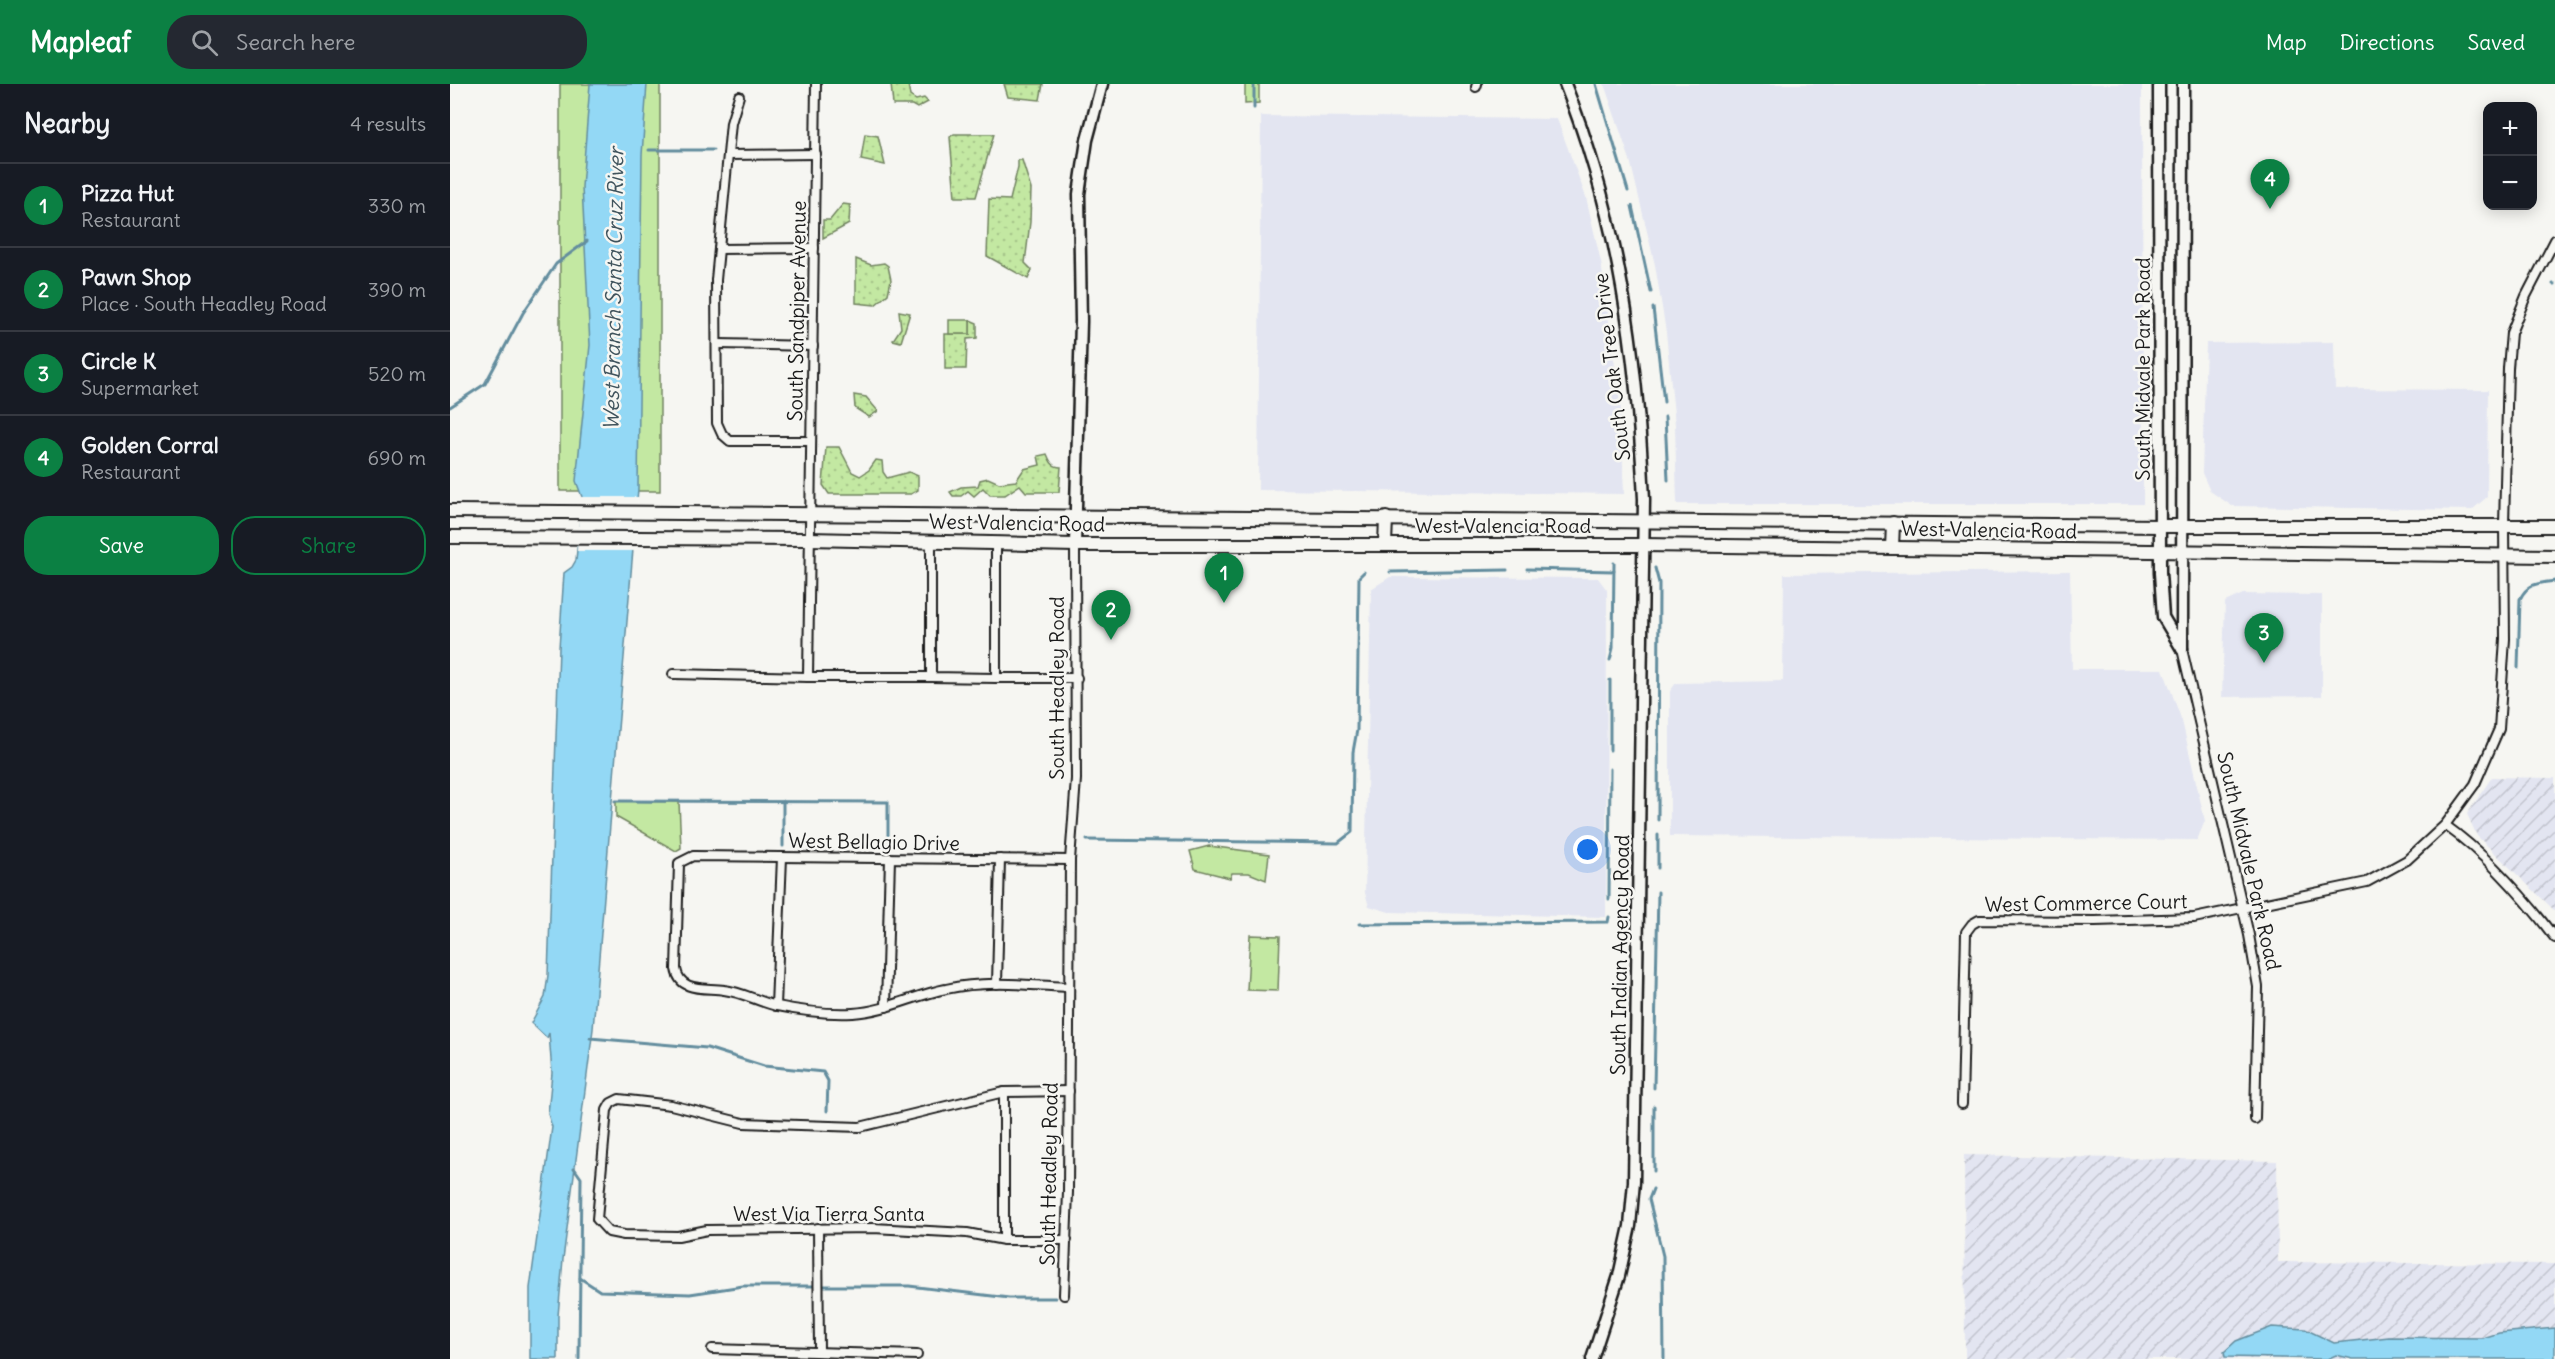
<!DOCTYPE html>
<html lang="en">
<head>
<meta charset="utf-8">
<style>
	body { margin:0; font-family:Delius,sans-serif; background:#242831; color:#f1f3f6 }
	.controls { position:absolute; right:18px; top:18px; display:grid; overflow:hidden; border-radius:12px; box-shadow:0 3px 15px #0003 }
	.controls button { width:54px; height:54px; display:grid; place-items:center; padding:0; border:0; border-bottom:2px solid #363941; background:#171b24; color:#f1f3f6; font:30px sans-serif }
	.you { position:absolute; left:1138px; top:766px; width:21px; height:21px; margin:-15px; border:4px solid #fff; border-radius:50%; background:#1a73e8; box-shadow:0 0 0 9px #1a73e833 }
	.badge { display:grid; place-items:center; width:39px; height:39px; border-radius:50%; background:#0b8043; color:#fff; font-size:20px; font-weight:700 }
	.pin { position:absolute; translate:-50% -50px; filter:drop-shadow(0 2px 3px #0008) }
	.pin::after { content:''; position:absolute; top:32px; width:21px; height:18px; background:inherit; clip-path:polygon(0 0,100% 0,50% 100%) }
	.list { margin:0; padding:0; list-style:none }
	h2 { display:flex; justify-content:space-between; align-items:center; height:78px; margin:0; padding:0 24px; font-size:26px }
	h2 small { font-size:20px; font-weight:400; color:#9ea1a6 }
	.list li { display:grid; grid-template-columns:39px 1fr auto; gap:18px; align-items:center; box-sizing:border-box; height:84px; padding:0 24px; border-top:2px solid #363941 }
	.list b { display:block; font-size:22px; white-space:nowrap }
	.list p { margin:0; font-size:20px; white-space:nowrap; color:#9ea1a6 }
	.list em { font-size:20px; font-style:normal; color:#9ea1a6 }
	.actions { display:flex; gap:12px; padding:18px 24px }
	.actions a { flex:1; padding:14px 0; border:2px solid #0b8043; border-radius:24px; text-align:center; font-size:21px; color:#0b8043 }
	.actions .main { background:#0b8043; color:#fff }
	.icon { flex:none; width:33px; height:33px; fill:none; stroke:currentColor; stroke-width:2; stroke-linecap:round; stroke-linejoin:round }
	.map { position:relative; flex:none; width:2105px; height:1275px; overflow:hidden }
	header { display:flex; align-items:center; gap:36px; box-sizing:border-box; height:84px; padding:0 30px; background:#0b8043; color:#fff }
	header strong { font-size:28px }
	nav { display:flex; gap:33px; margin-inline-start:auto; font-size:21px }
	.search { width:420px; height:54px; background:#242831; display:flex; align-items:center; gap:15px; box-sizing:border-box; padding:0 21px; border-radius:24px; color:#9ea1a6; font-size:22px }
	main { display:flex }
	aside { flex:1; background:#171b24 }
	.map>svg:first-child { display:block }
</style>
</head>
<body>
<header>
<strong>Mapleaf</strong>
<div class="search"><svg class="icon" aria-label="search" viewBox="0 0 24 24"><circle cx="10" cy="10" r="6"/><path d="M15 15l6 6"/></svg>Search here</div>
<nav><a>Map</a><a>Directions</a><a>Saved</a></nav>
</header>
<main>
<aside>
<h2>Nearby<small>4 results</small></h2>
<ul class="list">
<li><span class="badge">1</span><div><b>Pizza Hut</b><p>Restaurant</p></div><em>330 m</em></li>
<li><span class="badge">2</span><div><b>Pawn Shop</b><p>Place · South Headley Road</p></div><em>390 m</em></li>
<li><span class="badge">3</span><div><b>Circle K</b><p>Supermarket</p></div><em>520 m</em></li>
<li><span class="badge">4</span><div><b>Golden Corral</b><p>Restaurant</p></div><em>690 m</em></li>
</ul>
<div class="actions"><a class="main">Save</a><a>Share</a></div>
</aside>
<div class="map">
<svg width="2105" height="1275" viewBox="0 0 2105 1275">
	<defs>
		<pattern id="industrial-furrows" width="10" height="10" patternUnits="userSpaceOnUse" patternTransform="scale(1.5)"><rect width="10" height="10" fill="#e3e5f1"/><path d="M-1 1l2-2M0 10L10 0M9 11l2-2" fill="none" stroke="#c2c4ce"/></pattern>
		<pattern id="grass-dots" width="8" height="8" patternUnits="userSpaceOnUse" patternTransform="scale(1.5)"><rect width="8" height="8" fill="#c3e8a2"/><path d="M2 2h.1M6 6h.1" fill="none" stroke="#a7c68b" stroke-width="1.8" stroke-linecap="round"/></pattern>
	</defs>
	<rect width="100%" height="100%" fill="#f6f6f2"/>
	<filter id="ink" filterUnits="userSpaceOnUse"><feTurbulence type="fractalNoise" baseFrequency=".0167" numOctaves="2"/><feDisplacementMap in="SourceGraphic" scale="12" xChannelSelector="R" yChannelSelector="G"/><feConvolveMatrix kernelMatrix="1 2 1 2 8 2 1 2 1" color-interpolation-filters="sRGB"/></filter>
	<g filter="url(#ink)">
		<g fill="#e3e5f1">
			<polygon points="1154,0 1692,0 1693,420 1227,420 1225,341 1216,248 1205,181 1180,76"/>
			<polygon points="811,32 1107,35 1136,113 1151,178 1171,327 1174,410 808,406"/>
			<polygon points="1884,258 1885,305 2038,306 2037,413 2022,426 1782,422 1760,407 1752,389 1756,259"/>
			<polygon points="1620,487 1622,585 1713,585 1732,637 1755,737 1747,756 1220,752 1220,607 1226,599 1333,597 1334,490"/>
			<polygon points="940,493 1148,494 1157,506 1156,833 939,828 919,822 915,809 921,505"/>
			<polygon points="1793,510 1872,511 1872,612 1772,613 1775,518"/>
		</g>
		<g fill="url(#industrial-furrows)">
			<polygon points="2042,693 2105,694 2105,827 2027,752 2017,730"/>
			<polygon points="1514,1071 1827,1077 1828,1178 2105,1180 2105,1275 1515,1275"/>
		</g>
		<g fill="url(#grass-dots)" stroke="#70825f" stroke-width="1.5">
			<polygon points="441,0 458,0 460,12 466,16 474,14 478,18 467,24 462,21 443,21"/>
			<polygon points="554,0 593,0 590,16 558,13"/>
			<polygon points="415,50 428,52 435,81 411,76"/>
			<polygon points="504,50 544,50 526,113 505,113 500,53"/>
			<polygon points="568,76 572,76 581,105 580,138 575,179 582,186 578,195 537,172 539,115 560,116 568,83"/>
			<polygon points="393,120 400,121 399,140 373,154 373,136 380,136"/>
			<polygon points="406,175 421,181 434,179 438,182 441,196 438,210 425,221 406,219"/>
			<polygon points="449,227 460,229 451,258 443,256 451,244"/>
			<polygon points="520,236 527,239 527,254 517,255 516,285 495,285 495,250 520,250"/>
			<polygon points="404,311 416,313 428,327 419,333 405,324"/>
			<polygon points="376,363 389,363 402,388 410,392 419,386 426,376 432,377 433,388 437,394 459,388 468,392 468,406 461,410 379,410 373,401"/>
			<path d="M597 370C600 377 602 383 611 383L609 408H576L570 401 555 411H540L533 404 524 412 518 407 511 412H503L500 408 511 403 528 402 530 396 538 394 549 399 566 397 574 385 590 381 588 372Z"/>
		</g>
		<g fill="#c3e8a2" stroke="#70825f" stroke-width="1.5">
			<rect x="110" y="0" width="100" height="407"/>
			<polygon points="795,0 809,0 809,19 795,20"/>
			<rect x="499" y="236" width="21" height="14"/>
			<polygon points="166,717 229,718 231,764 226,767 166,733"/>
			<polygon points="759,762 819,770 816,796 799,789 782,789 780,794 745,785 740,767"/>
			<polygon points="800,851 830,852 828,907 797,906"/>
		</g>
		<g fill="#93d8f5" stroke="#638d9e" stroke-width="1.5">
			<polygon points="140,0 197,0 192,71 188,405 143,945 113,1175 108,1232 108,1275 80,1275 80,1204 102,1043 98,1030 102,989 99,949 97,954 81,939 95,913 98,891 109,564 114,489 122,483 126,476 132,413 126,397 140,261 132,103"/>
			<polygon points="1822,1243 1855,1245 1884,1259 1939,1253 2033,1254 2049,1249 2105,1244 2105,1275 1903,1275 1886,1271 1877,1275 1775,1273 1774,1268 1786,1257"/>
		</g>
		<polygon fill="#f6f6f2" points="130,413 189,413 186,467 127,467"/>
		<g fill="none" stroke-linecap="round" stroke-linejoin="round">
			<g stroke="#638d9e" stroke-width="3">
				<polyline points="1146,0 1178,107"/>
				<polyline points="804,24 804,0"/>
				<polyline points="199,66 263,66"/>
				<polyline points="1182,122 1201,208"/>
				<polyline points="2103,200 2105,200"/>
				<polyline points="1203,224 1214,318"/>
				<polyline points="0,323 35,300 73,229 106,180 137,157"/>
				<polyline points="1215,333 1218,396"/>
				<polyline points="1205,484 1209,499 1208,736"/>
				<polyline points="1077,485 1164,487"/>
				<polyline points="940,488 1057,486"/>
				<polyline points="1160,576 1163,564 1164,479"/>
				<path d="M2068 584 2070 515C2078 499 2088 499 2105 497"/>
				<polyline points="1160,666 1160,596"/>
				<polyline points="165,717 438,718 438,755"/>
				<polyline points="333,717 333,762"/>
				<polyline points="1208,751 1208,784"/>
				<polyline points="637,756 888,759 902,748 903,668 907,646 909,493 914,488"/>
				<polyline points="1159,815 1160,685"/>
				<polyline points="909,840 1158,838 1159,833"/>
				<polyline points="140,954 257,964 314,982 373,988 378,997 377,1027"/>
				<polyline points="1204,1004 1208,808"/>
				<polyline points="124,1084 131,1094 129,1275"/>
				<polyline points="1204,1087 1204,1022"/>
				<polyline points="1203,1105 1199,1115 1213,1172 1214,1275"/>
				<polyline points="130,1194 150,1207 240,1210 293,1202 459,1202 559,1214 605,1214"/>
			</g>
			<g stroke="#1c1c1c" stroke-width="12">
				<g id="street">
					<polyline points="366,0 358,593 481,593"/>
					<polyline points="1026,3 1027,0"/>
					<polyline points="289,12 281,39 266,196 267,339 272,350 280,357 360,357"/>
					<polyline points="278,71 366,70"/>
					<polyline points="269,165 364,164"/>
					<polyline points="268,260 363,262"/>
					<polyline points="481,458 481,593 546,594"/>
					<polyline points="546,459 546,594 627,594"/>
					<polyline points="1732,565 1799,851 1808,903 1805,1035"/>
					<polyline points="223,590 358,593"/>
					<path d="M1995 741C2038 772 2074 813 2105 854"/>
					<polyline points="547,900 550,775"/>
					<path d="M618 903C578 901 536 896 496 905 465 911 436 927 403 929 379 930 351 927 327 922 309 918 292 908 274 906 256 903 230 909 226 885L229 779 243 772 620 776"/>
					<polyline points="326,922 332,773"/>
					<polyline points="436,923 440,774"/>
					<polyline points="554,1008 554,1156"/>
					<polyline points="1512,1020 1516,848 1522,840 1529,836 1645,837 1744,834 1917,798 1957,776 1995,741 2025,700 2049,645 2055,555 2054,441 2058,284 2061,249 2076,212 2105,156"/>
					<polyline points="368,1144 369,1268"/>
					<polyline points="617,1156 554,1156 517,1149 423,1144 257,1146 228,1152 174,1151 159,1148 147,1135 157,1026 161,1019 169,1015 221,1021 293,1039 410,1043 554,1008 619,1007"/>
					<polyline points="614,1211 618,1108 620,776 626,695 625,461"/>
					<polyline points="262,1265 467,1271"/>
				</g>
			</g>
			<g stroke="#1c1c1c" stroke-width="15">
				<g id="secondary">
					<path d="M1115 0C1169 134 1187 271 1194 415L1184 1098 1180 1142 1169 1192 1142 1275"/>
					<polyline points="1709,0 1710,489 1713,533 1732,565"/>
					<polyline points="625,461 631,237 629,110 637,56 652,0"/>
					<polyline points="1732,565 1733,0"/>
				</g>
			</g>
			<g stroke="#1c1c1c" stroke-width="16">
				<g id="primary">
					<polyline points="0,427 1711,442 2105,442"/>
					<polyline points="0,453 359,455 625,461 1192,461 2105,472"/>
					<polyline points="935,461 936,434"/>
					<polyline points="1442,464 1443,439"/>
				</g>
			</g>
			<use href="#street" stroke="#f6f6f2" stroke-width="8"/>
			<use href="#secondary" stroke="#f6f6f2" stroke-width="10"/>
			<use href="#primary" stroke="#f6f6f2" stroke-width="12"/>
		</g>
	</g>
	<g text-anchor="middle" stroke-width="5" stroke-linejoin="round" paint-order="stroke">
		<g font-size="20" fill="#1c1c1c" stroke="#f6f6f2">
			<text transform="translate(347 227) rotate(-89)" y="7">South Sandpiper Avenue</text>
			<text transform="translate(1162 283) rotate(-97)" y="7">South Oak Tree Drive</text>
			<text transform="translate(1693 285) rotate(-90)" y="7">South Midvale Park Road</text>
			<text transform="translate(567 439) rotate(1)" y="7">West Valencia Road</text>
			<text x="1053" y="449">West Valencia Road</text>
			<text transform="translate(1539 446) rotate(1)" y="7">West Valencia Road</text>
			<text transform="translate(607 604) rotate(-90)" y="7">South Headley Road</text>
			<text transform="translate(424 758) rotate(1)" y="7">West Bellagio Drive</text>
			<text transform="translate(1799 777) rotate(77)" y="7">South Midvale Park Road</text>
			<text transform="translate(1636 819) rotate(-1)" y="7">West Commerce Court</text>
			<text transform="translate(1170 871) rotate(-89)" y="7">South Indian Agency Road</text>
			<text transform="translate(599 1090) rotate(-89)" y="7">South Headley Road</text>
			<text x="379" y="1137">West Via Tierra Santa</text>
		</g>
		<g font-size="21" font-style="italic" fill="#40545d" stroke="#f6f6f2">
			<text transform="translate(164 205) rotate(-89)" y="7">West Branch Santa Cruz River</text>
		</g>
	</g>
</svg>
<div class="controls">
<button>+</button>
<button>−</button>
</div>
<div class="you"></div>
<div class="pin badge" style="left:774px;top:519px">1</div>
<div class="pin badge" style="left:661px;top:556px">2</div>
<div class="pin badge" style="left:1814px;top:579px">3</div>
<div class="pin badge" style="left:1820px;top:125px">4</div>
</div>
</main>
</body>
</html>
